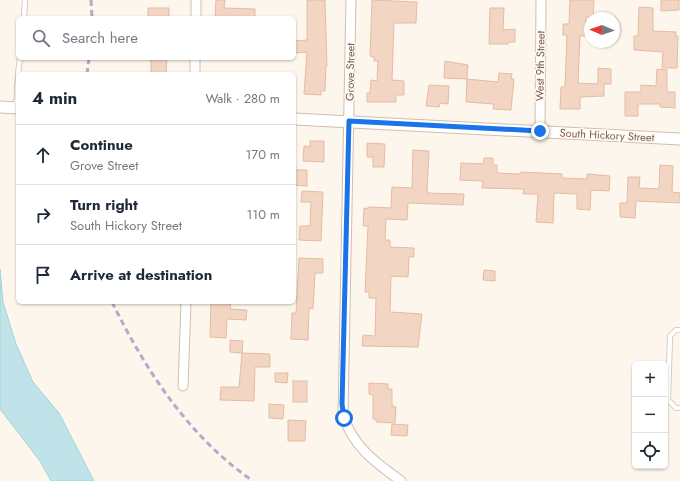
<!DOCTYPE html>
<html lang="en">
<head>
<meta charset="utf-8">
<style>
	body { margin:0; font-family:Jost,sans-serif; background:#f6f6f7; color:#1f2937 }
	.controls { position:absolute; right:12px; bottom:12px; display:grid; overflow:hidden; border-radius:6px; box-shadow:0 1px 3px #0004 }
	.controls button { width:36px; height:36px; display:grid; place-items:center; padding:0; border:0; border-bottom:1px solid #e0e1e3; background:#fff; color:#1f2937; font:20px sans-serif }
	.compass { position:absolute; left:584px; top:12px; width:36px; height:36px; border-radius:50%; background:#fff; box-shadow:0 1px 3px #0004; rotate:272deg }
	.stop { position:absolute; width:12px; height:12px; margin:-9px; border:3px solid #1a73e8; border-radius:50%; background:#fff }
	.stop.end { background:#1a73e8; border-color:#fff; box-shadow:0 1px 4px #0008 }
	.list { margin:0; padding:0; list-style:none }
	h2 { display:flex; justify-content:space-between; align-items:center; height:52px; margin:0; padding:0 16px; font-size:17px }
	h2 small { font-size:13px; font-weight:400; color:#747a83 }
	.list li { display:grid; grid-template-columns:26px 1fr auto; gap:12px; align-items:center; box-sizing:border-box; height:60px; padding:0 16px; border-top:1px solid #e0e1e3 }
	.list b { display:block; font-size:15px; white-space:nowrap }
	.list p { margin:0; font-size:13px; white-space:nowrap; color:#747a83 }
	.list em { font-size:13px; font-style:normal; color:#747a83 }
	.icon { flex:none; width:22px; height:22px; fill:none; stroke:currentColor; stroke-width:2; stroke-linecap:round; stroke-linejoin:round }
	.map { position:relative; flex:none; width:680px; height:481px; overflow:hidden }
	.search { position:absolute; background:#fff; box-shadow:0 1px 3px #0004; left:16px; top:16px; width:280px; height:44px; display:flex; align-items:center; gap:10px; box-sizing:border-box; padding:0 14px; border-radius:6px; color:#747a83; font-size:15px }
	.panel { position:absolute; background:#fff; box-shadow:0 1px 3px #0004; left:16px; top:72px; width:280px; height:232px; border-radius:6px }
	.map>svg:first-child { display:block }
</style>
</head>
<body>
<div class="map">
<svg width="680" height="481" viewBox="0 0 680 481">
	<rect width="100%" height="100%" fill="#fdf6ec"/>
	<polygon fill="#bfe3e8" stroke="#a5d3da" points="0,269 3,302 16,344 33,382 59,413 94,481 51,481 40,461 0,409"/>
	<g fill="#f3d5c3" stroke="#e6bba3">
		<polygon points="216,0 225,0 224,8 255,9 255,18 215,18"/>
		<polygon points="307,0 325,0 327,66 326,66 325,91 321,91 321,95 304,94 307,52 294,53 294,41 307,40"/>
		<polygon points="372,0 417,2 416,23 394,23 392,80 404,81 404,95 396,95 396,102 367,102 367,93 370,93 371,80 377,81 378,61 374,61 374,57 370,56"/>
		<polygon points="570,0 594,0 593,17 586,17 585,36 580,36 578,83 598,84 598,68 611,69 611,84 604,84 604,96 580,97 580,109 560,109 561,87 565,87 567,35 563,35 563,24 569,24"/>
		<polygon points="661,0 679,0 679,10 661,11"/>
		<polygon points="639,7 653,8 653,31 676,32 675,36 678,36 677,68 662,68 663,52 634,50 634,36 638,36"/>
		<rect x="148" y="8" width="21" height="10"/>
		<polygon points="490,8 504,8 503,30 515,29 515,42 508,42 508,44 489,44"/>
		<polygon points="151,58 167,58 166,74 151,74"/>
		<polygon points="445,61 468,65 467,79 444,78"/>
		<polygon points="657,69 667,70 667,92 675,92 675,108 660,107 660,104 638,104 638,116 625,116 625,92 641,92 641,85 656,86"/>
		<polygon points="499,73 512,74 511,79 514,79 511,110 493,109 494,104 466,102 467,79 498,82"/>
		<polygon points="429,85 449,86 448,104 440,103 439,107 426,106"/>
		<polygon points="310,141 324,141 324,162 303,161 304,146 310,147"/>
		<polygon points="367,143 385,144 384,167 373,167 373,157 367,157"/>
		<polygon points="413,150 429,151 427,193 464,194 463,205 408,203 407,220 386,219 385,240 390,240 390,247 414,248 414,257 409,257 408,277 391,276 390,312 422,314 418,347 362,346 363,335 375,336 376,298 369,298 369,292 365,292 368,226 363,226 364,208 368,209 368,207 391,208 392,187 412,188"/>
		<polygon points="484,158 493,158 493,165 497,165 497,173 521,174 521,172 562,174 562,178 587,179 587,174 610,176 609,191 591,190 590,210 577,209 577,194 554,193 553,223 536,222 538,194 523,194 524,189 482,188 483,181 460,180 461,163 483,164"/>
		<polygon points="660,165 673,166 672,192 680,193 680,203 636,201 635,218 620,217 620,203 627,203 628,177 640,177 639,188 659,189"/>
		<polygon points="294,170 307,170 307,186 294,185"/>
		<polygon points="302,191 323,192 321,241 299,240 300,226 310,226 311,202 301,202"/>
		<polygon points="299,258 323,259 323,273 315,273 313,309 309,308 308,340 291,339 292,313 296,313"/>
		<polygon points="484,270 495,271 495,281 483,280"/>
		<polygon points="211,302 231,302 230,309 247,310 246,320 227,319 226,338 210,337"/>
		<polygon points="230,340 243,341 242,353 230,352"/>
		<polygon points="242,353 270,354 270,367 255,367 254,401 220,400 221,387 239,387"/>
		<polygon points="275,373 288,373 287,383 275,382"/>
		<rect x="293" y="381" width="14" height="21"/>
		<polygon points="369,383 388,384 388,389 392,389 392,406 396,407 395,423 376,422 376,419 373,419 373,395 369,394"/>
		<polygon points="269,404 284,405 283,419 269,418"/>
		<polygon points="288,420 306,421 305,441 288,441"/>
		<polygon points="392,424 408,425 407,436 391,435"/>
	</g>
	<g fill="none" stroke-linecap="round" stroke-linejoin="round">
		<g stroke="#d1beb0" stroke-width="6">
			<g id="service">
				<polyline points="24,18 25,0"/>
				<polyline points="18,74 20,58"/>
				<polyline points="16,108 18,76"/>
				<polyline points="680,330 676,330 670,336 668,400 676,408 680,408"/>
			</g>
		</g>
		<g stroke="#d1beb0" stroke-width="11">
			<g id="minor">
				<path d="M351 0 343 414C351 445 376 463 401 481"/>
				<polyline points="196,18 196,0"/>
				<polyline points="195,74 195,58"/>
				<polyline points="540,131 541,0"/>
				<polyline points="183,386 186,302"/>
			</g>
		</g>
		<g stroke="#d1beb0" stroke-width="13">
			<g id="tertiary">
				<polyline points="0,107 18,108"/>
				<polyline points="294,119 680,139"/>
			</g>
		</g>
		<use href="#service" stroke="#fff" stroke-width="4.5"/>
		<use href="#minor" stroke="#fff" stroke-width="9"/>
		<use href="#tertiary" stroke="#fff" stroke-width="11"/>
		<g stroke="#b9a8c9" stroke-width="3" stroke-dasharray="6 4" stroke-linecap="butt">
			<polyline points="91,0 92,18"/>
			<polyline points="87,74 89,58"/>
			<path d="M112 302C146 371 189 437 253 481"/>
		</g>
	</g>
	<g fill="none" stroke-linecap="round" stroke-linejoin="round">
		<polyline stroke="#1a73e8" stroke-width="5" points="344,418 342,404 349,121 540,131"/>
	</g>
	<g text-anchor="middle" stroke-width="3" stroke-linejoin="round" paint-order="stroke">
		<g font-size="11" fill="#7a5c4d" stroke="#fffaf3">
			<text transform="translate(540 66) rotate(-89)" y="4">West 9th Street</text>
			<text transform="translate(350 72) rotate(-89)" y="4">Grove Street</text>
			<text transform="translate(607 135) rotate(3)" y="4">South Hickory Street</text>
		</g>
	</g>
</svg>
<div class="controls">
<button>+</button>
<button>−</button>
<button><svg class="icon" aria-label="locate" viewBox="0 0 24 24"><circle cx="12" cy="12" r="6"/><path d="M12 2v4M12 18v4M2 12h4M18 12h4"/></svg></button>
</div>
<svg class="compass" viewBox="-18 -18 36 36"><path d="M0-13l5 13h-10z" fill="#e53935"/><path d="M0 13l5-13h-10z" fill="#747a83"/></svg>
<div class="stop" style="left:344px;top:418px"></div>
<div class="stop end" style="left:540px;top:131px"></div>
<div class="search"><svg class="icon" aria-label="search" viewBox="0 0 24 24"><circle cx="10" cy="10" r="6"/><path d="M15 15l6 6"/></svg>Search here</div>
<section class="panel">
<h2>4 min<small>Walk · 280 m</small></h2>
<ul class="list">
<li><svg class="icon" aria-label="ahead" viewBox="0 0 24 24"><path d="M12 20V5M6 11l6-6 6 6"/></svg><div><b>Continue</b><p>Grove Street</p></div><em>170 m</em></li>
<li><svg class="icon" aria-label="right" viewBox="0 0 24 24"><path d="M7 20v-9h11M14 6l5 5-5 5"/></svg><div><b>Turn right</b><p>South Hickory Street</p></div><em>110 m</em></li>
<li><svg class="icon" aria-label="arrive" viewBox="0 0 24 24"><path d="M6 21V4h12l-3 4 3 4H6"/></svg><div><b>Arrive at destination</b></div></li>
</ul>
</section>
</div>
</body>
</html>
